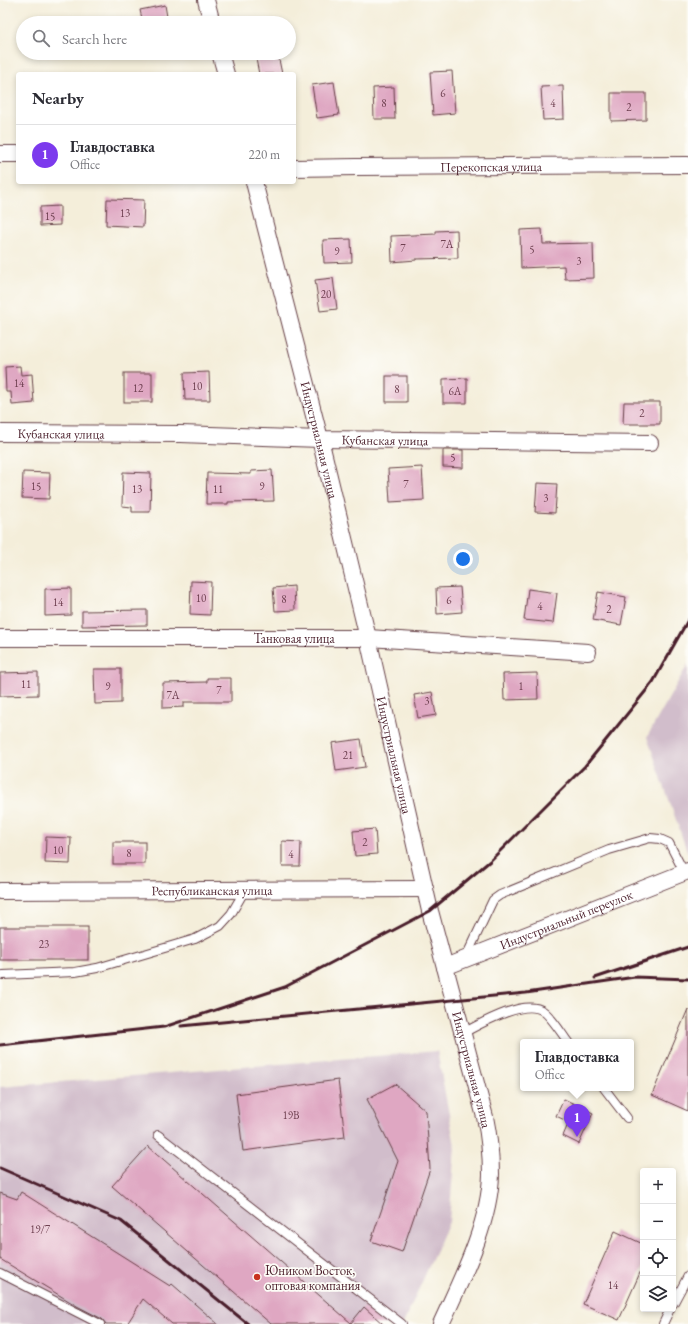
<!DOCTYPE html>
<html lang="en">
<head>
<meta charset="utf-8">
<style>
	body { margin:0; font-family:"EB Garamond",serif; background:#f7f7f7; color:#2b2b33 }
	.controls { position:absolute; right:12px; bottom:12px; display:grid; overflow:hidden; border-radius:4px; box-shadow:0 2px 6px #0003 }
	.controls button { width:36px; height:36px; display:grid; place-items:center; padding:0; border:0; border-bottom:1px solid #e1e1e2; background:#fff; color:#2b2b33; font:20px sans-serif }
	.you { position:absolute; left:463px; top:559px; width:14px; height:14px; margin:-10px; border:3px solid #fff; border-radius:50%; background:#1a73e8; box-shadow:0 0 0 6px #1a73e833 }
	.badge { display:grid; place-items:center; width:26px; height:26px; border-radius:50%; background:#7c3aed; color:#fff; font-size:13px; font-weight:700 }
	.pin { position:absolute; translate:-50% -33px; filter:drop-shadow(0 1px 2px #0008) }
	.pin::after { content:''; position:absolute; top:21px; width:14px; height:12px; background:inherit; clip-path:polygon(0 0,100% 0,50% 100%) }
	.popup { position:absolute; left:520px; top:1039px; width:114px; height:52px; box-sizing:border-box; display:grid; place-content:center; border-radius:4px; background:#fff; filter:drop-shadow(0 1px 3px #0005); font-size:13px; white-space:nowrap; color:#7c7c81 }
	.popup b { font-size:15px; color:#2b2b33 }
	.popup::after { content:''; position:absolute; left:50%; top:100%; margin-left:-8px; border:8px solid transparent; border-top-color:#fff }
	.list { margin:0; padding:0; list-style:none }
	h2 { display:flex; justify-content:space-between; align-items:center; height:52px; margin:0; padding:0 16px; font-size:17px }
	h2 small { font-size:13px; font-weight:400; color:#7c7c81 }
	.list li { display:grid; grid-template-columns:26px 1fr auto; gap:12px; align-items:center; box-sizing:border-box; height:60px; padding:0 16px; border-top:1px solid #e1e1e2 }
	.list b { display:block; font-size:15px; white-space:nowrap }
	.list p { margin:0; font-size:13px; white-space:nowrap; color:#7c7c81 }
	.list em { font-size:13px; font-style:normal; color:#7c7c81 }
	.icon { flex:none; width:22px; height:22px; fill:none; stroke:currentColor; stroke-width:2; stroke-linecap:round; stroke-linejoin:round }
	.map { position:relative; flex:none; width:688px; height:1324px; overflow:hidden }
	.search { position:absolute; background:#fff; box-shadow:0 2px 6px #0003; left:16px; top:16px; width:280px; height:44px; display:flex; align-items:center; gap:10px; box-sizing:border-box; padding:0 14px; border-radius:22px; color:#7c7c81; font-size:15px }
	.panel { position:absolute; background:#fff; box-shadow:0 2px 6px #0003; left:16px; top:72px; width:280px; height:112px; border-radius:4px }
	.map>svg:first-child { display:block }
</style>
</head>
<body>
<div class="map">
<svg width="688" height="1324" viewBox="0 0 688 1324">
	<rect width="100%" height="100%" fill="#fdfcf7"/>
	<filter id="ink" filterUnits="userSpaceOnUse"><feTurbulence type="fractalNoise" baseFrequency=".025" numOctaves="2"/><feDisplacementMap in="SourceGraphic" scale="8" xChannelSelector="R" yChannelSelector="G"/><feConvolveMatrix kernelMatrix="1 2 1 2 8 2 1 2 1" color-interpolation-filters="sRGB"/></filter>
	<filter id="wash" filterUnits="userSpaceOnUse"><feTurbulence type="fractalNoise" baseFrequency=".012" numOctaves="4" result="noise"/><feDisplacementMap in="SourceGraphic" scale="16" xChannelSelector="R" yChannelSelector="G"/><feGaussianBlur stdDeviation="0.9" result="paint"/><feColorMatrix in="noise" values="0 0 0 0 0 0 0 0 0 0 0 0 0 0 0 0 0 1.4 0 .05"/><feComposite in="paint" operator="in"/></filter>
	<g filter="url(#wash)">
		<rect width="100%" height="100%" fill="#f4eeda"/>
		<g fill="#d1bdcb">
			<polygon points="688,664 688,854 647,737"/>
			<polygon points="437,1051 455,1146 449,1222 403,1324 0,1324 0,1087"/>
		</g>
		<g id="blocks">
			<g fill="#dfa7c2">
				<polygon points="165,5 168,23 143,23 140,10"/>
				<polygon points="278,55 282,74 259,74 256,59"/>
				<polygon points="452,71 455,113 433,115 430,72"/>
				<polygon points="334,82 339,115 317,118 312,85"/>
				<polygon points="563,86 564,119 543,120 541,87"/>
				<polygon points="394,87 395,119 374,119 373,88"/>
				<polygon points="611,93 646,93 646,120 611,121"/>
				<polygon points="107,199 144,200 143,227 106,225"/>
				<polygon points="60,206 60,225 40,226 40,207"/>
				<polygon points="542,229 543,244 593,243 594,278 565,279 564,266 521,268 520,230"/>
				<polygon points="457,230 458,258 416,259 416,260 392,262 391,236 436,234 436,231"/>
				<polygon points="351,239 352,262 324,263 323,240"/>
				<polygon points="333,278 337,309 320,311 315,280"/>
				<polygon points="20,366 21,375 32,374 34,403 12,405 11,392 6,392 5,367"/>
				<polygon points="209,372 210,400 185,400 184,373"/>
				<rect x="124" y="373" width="28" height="29"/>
				<rect x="386" y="376" width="21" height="26"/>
				<polygon points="467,378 467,403 443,403 443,379"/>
				<polygon points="624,402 660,402 660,424 623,424"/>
				<polygon points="443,450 463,450 463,468 443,467"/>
				<polygon points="422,467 424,500 390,502 388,469"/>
				<polygon points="272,470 274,501 228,502 228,504 206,504 207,473 251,474 251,471"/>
				<polygon points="23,472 50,473 49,499 22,498"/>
				<polygon points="123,472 151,473 150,512 132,512 132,507 122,506"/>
				<polygon points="537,483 557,484 555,513 535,512"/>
				<polygon points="191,581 211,582 210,615 190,614"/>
				<polygon points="294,586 295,610 275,611 273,588"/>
				<polygon points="460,587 462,612 437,614 436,588"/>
				<polygon points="71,588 71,615 45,616 45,589"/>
				<polygon points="528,589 557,593 553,623 524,620"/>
				<polygon points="598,592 626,597 621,625 593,620"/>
				<polygon points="147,610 147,625 82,626 82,611"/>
				<polygon points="94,669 121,669 121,703 95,704"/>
				<polygon points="38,672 38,695 0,696 0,673"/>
				<polygon points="537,673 538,699 504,700 503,674"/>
				<polygon points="207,678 231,678 231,702 184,702 184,707 163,708 163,683 207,682"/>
				<polygon points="432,692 436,715 418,718 414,695"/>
				<polygon points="361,739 365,767 336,771 332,743"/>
				<polygon points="375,829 377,854 355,856 353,831"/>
				<polygon points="46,837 71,838 70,864 45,863"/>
				<polygon points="282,841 301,842 300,866 282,866"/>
				<rect x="113" y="842" width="32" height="22"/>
				<rect x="0" y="927" width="88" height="33"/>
				<polygon points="688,1009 688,1111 652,1095"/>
				<polygon points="338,1080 345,1137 243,1151 236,1094"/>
				<polygon points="395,1084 426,1111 430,1169 402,1252 371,1241 398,1161 367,1099"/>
				<polygon points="564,1099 593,1113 579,1144 563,1136 569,1122 556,1116"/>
				<polygon points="148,1146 351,1323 364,1307 383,1324 271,1324 112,1186"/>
				<polygon points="21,1192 170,1286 172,1284 218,1324 172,1324 143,1299 127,1324 106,1324 102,1319 77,1306 0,1259 0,1193 17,1199"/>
				<polygon points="615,1231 643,1244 643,1266 619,1320 583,1304"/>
			</g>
		</g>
	</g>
	<g filter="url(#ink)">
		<use href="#blocks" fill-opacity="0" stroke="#643e45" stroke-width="1"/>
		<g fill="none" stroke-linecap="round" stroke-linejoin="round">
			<g stroke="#643e45" stroke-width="10">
				<g id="service">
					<polyline points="465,959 493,900 500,895 609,850 650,838 660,839 669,843 684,872"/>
					<polyline points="3,975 75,972 97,968 195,939 220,926 231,914 245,890"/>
					<path d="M463 1033C480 1024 525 998 543 1011 551 1016 562 1034 568 1042"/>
					<polyline points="604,1088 627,1118"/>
					<polyline points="158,1135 402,1324"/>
					<polyline points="0,1273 100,1324"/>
					<polyline points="673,1304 688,1276"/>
					<polyline points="663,1324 670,1309"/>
				</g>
			</g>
			<g stroke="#643e45" stroke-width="18">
				<g id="minor">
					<polyline points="206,0 212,23"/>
					<polyline points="220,53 226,74"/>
					<polyline points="0,154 18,154"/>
					<path id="s1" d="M294 168 356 167 688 165"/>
					<path id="s2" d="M254 182 320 439 368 638 430 911 485 1117C489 1136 491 1155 491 1174 490 1223 461 1280 441 1324"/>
					<path id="s3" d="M0 433 181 434 320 439 650 443"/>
					<path id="s4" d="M0 638H368L588 652"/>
					<path id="s5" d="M0 891 425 889"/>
					<path id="s6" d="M445 967 688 871"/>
				</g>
			</g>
			<use href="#service" stroke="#fff" stroke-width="8"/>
			<use href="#minor" stroke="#fff" stroke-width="16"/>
			<g stroke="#4a1f2b" stroke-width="3">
				<polyline points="595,978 688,947"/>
				<polyline points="181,1026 526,993 635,977 688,979"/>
				<polyline points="0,1045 164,1027 285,987 430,911 490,861 585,766 653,682 688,620"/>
				<polyline points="0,1168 121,1221 248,1324"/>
			</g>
		</g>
	</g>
	<circle fill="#c8321e" stroke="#fdfcf7" stroke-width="1.5" cx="257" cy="1277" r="4"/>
	<g text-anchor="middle" stroke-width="3.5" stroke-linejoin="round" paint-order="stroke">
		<g font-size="11" fill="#6f4151">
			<text x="443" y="97">6</text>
			<text x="384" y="107">8</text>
			<text x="553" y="107">4</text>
			<text x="629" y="111">2</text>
			<text x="125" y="217">13</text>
			<text x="50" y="220">15</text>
			<text x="447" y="248">7А</text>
			<text x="403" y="252">7</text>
			<text x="532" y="253">5</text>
			<text x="337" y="255">9</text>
			<text x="579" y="265">3</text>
			<text x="326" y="298">20</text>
			<text x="19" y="387">14</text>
			<text x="197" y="390">10</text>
			<text x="138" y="392">12</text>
			<text x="397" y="393">8</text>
			<text x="455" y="395">6А</text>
			<text x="642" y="417">2</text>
			<text x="453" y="461">5</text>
			<text x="406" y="488">7</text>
			<text x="36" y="490">15</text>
			<text x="262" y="490">9</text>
			<text x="137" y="493">13</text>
			<text x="218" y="493">11</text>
			<text x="546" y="502">3</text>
			<text x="201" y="602">10</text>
			<text x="284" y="603">8</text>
			<text x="449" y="604">6</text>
			<text x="58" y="606">14</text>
			<text x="540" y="610">4</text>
			<text x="609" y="613">2</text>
			<text x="26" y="688">11</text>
			<text x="108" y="690">9</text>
			<text x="521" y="690">1</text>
			<text x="219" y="694">7</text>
			<text x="173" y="699">7А</text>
			<text x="427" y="705">3</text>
			<text x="348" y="759">21</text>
			<text x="365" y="846">2</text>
			<text x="58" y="854">10</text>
			<text x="129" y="857">8</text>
			<text x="291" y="858">4</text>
			<text x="44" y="948">23</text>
			<text x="291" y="1119">19В</text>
			<text x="40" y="1233">19/7</text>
			<text x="613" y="1289">14</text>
		</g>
		<g font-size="13" fill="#4a1f2b" stroke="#fdfcf7">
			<text dy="5" stroke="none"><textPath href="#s1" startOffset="197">Перекопская улица</textPath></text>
			<text dy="5" stroke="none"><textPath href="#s3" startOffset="61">Кубанская улица</textPath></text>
			<text dy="5" stroke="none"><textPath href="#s3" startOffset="385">Кубанская улица</textPath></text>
			<text dy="5" stroke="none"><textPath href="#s2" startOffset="266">Индустриальная улица</textPath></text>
			<text dy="5" stroke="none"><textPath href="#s4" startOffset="294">Танковая улица</textPath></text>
			<text dy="5" stroke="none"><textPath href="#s2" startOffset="590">Индустриальная улица</textPath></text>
			<text dy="5" stroke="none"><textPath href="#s5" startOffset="212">Республиканская улица</textPath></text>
			<text dy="5" stroke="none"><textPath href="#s6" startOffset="130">Индустриальный переулок</textPath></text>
			<text dy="5" stroke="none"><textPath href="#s2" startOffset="914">Индустриальная улица</textPath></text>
		</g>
		<g font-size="13" fill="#4a1f2b" stroke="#fdfcf7" text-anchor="start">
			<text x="265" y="1275">Юником Восток,<tspan x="265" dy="15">оптовая компания</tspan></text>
		</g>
	</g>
</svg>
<div class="controls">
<button>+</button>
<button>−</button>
<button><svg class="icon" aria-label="locate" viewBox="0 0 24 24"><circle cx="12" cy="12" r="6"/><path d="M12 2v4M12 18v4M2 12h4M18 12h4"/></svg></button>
<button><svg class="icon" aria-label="layers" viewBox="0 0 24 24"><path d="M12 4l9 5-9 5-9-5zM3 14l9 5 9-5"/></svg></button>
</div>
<div class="you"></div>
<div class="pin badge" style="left:577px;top:1137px">1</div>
<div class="popup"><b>Главдоставка</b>Office</div>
<div class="search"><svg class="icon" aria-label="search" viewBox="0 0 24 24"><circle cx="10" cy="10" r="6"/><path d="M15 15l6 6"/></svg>Search here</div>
<section class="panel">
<h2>Nearby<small></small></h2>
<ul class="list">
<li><span class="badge">1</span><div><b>Главдоставка</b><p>Office</p></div><em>220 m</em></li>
</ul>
</section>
</div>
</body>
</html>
